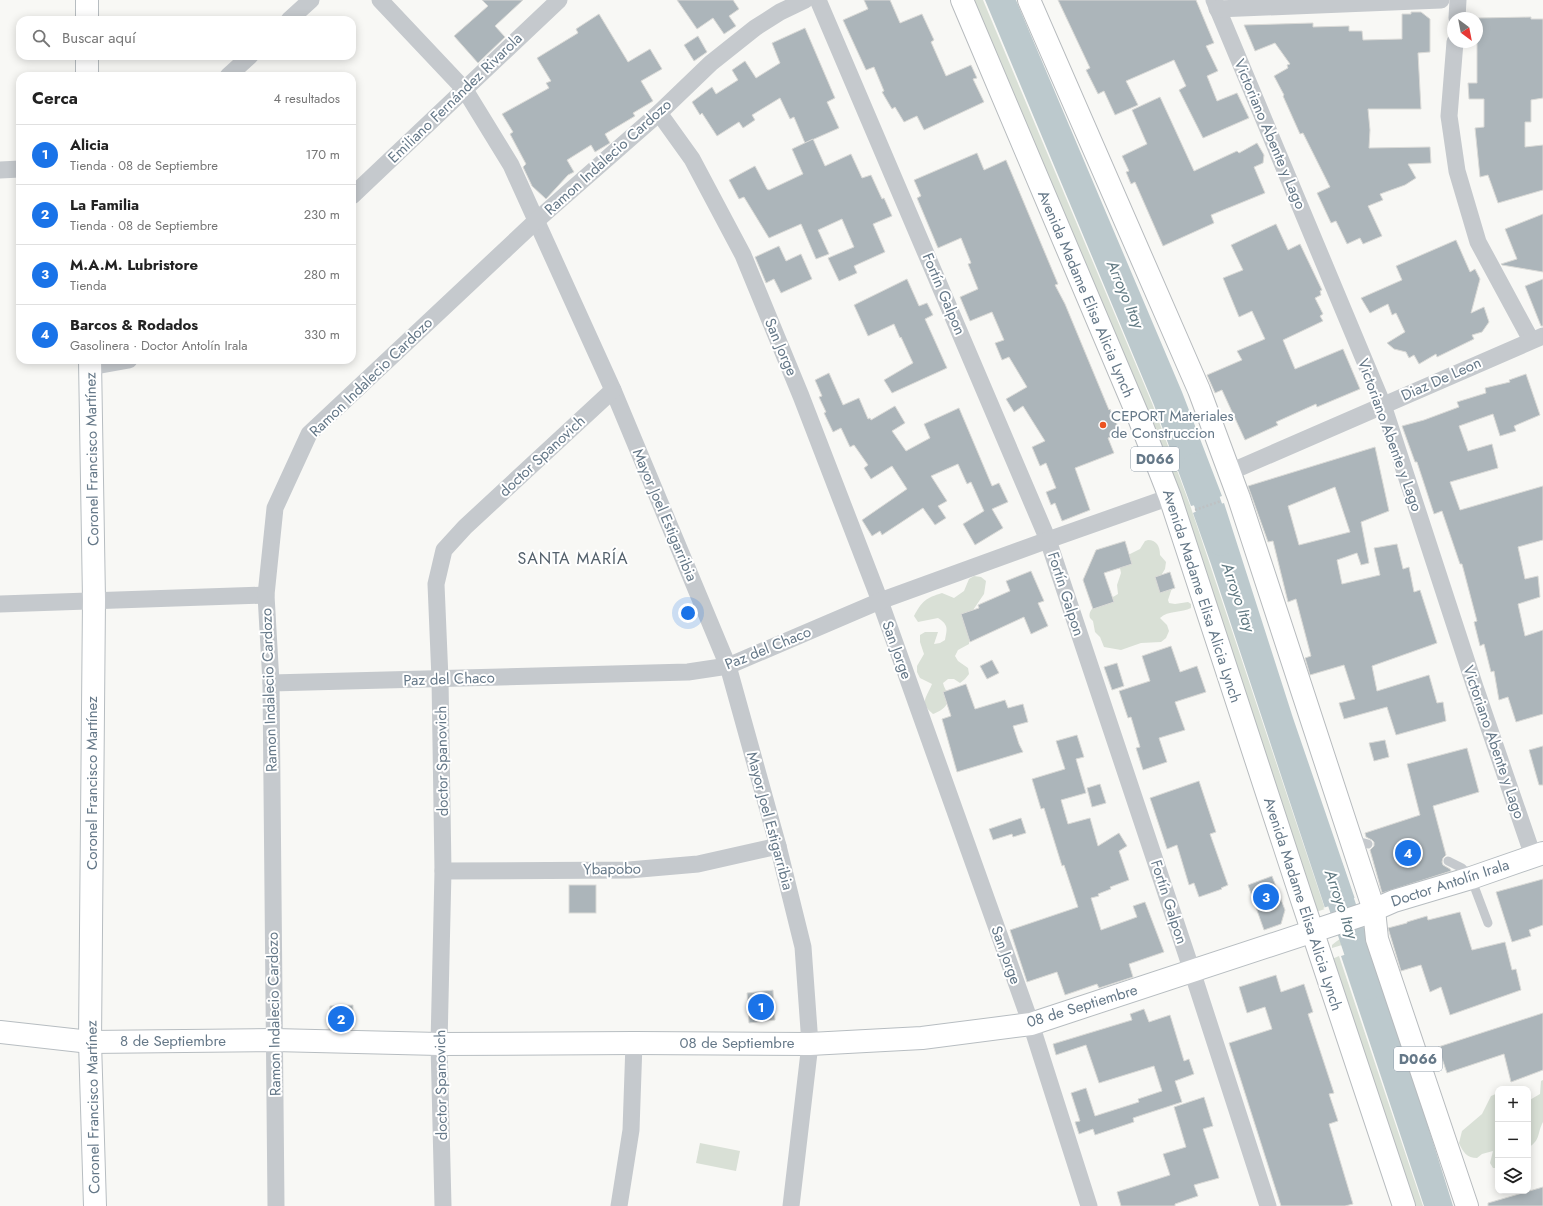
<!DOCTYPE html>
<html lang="es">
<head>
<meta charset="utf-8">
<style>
	body { margin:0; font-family:Jost,sans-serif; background:#f2f2f2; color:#222 }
	.controls { position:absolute; right:12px; bottom:12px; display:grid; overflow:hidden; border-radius:8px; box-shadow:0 2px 10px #0003 }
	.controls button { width:36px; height:36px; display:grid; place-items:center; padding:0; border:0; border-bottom:1px solid #e0e0e0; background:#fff; color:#222; font:20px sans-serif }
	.compass { position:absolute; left:1447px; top:12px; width:36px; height:36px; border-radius:50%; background:#fff; box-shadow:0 2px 10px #0003; rotate:148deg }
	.you { position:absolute; left:688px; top:613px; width:14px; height:14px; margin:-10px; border:3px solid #fff; border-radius:50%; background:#1a73e8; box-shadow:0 0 0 6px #1a73e833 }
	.badge { display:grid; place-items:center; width:26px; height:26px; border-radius:50%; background:#1a73e8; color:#fff; font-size:13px; font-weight:700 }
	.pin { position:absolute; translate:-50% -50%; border:2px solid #fff; box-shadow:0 1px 4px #0006 }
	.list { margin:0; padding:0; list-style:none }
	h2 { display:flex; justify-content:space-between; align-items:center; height:52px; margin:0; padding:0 16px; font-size:17px }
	h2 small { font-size:13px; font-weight:400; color:#767676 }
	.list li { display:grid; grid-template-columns:26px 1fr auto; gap:12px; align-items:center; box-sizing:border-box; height:60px; padding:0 16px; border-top:1px solid #e0e0e0 }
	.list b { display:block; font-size:15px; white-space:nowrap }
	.list p { margin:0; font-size:13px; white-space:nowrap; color:#767676 }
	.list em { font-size:13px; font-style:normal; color:#767676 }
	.icon { flex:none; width:22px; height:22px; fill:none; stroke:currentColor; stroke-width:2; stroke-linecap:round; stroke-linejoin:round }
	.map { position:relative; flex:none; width:1543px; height:1206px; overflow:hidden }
	.search { position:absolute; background:#fff; box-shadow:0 2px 10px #0003; left:16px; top:16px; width:340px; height:44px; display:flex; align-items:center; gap:10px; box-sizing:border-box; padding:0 14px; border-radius:12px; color:#767676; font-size:15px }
	.panel { position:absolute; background:#fff; box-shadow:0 2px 10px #0003; left:16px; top:72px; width:340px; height:292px; border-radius:12px }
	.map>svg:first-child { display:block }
</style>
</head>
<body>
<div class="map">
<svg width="1543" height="1206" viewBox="0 0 1543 1206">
	<rect width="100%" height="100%" fill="#f8f8f5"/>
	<g fill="#d9e0d6">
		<polygon points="974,0 983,0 1152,403 1191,508 1325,909 1316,912"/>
		<path d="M1148 540C1157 540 1160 547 1160 555L1166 562 1165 569 1162 574 1172 588 1168 600 1169 603 1175 604 1188 602 1191 604V608C1182 613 1168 610 1160 618L1167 625 1169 631 1166 638 1161 642 1141 643 1121 650 1104 647 1100 637 1095 632 1093 621 1090 618C1086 605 1110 600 1118 594L1117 585 1121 573 1119 563 1122 558 1140 549 1145 541Z"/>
		<path d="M974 576 981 577 986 581 984 594 969 616 964 620C964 630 971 635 969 644L958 650 955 656 958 661 968 668 969 674 965 679 960 683 954 679H948L943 683C944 688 947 691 948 695 950 706 941 711 933 714 919 702 926 699 932 684L920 678 917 672V666L924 654 920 642V635L925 632H938L934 644 940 643 945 640C947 629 949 625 938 618L918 622 914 616C922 601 926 598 942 593L954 598 964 591 969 579Z"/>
		<path d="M1361 930 1365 931 1369 937 1332 948V945C1341 937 1350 934 1361 930Z"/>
		<polygon points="1339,956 1423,1206 1413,1206 1332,959"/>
		<path d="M1543 1080V1122C1537 1133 1541 1140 1528 1148V1101L1540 1094 1541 1081Z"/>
		<path d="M1498 1093V1168H1493L1490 1163 1493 1151 1482 1154 1477 1158C1467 1158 1463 1152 1459 1143L1462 1131 1482 1114 1491 1096Z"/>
		<polygon points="700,1143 740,1151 736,1171 696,1163"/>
	</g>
	<g fill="#bcc9cd">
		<polygon points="985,0 1016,0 1182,392 1222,496 1196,505 1198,511 1224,503 1293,718 1355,899 1325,908 1211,564 1193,513 1197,511 1195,505 1191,506 1154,405"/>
		<polygon points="1369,947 1407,1059 1453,1206 1424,1206 1341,956"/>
	</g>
	<polygon fill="#f8f8f5" points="1357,897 1356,901 1326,910 1323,908"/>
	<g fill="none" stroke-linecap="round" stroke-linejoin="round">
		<g stroke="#bcc9cd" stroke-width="27">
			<polyline points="1195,467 1221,542"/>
			<polyline points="1330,869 1369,986"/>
		</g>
	</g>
	<g fill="#acb5ba" stroke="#dadad7" fill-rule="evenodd">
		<polygon points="482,0 523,0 495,26 505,37 478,63 454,36 488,6"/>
		<polygon points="677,0 733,0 739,9 729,16 736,26 724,34 713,18 697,29"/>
		<polygon points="864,0 890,0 900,23 922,14 934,40 931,42 946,76 971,65 977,78 973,79 984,102 924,130 917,116 904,122 895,107 892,109 882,92 884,91 874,67 866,70 843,20 868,9"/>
		<polygon points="1058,0 1196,0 1214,43 1206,46 1218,71 1207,76 1217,101 1237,93 1249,118 1203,138 1179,90 1186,86 1174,60 1126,81 1138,105 1115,115 1104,91 1098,94 1086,70 1090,68"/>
		<polygon points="1411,12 1421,12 1430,19 1430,52 1418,53 1421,109 1368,109 1370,130 1369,148 1430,147 1431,163 1408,164 1416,178 1405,185 1380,194 1383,200 1368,206 1382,236 1363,244 1360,238 1347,244 1336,221 1331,223 1317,193 1330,187 1303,133 1300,134 1283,96 1284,95 1274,76 1288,68 1287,65 1290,64 1275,43 1255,51 1244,25 1313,23 1313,27 1349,26 1349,31 1362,31 1363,40 1402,39 1402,14 1411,14"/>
		<polygon points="599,14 628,62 650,49 662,69 641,81 653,101 633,113 635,116 605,134 610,143 595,152 591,145 567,160 574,172 568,175 546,199 532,186 523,167 526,164 510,134 513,132 502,114 549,88 546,83 551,81 537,58 578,33 576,29"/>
		<polygon points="1531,17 1531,19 1543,19 1543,98 1531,100 1531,122 1525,122 1525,147 1543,145 1543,190 1498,203 1488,175 1480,177 1475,128 1484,127 1484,99 1469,99 1468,83 1477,83 1477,18"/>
		<polygon points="805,28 835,98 827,102 839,128 805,143 794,117 790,119 780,98 752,115 755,120 743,128 739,122 717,136 702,113 700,115 692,102 712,87 716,94 738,80 732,70 745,61 756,78 780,63 772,43"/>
		<polygon points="698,36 707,52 694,61 684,45"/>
		<polygon points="1160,97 1194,171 1237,151 1239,153 1257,143 1264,155 1263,163 1254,167 1265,193 1211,215 1214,223 1163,246 1135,182 1131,184 1126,172 1129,171 1122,156 1147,144 1132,110"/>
		<polygon points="813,139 825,166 851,154 862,178 871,175 882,199 884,198 892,216 873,224 885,252 854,266 857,273 839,281 828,258 854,247 842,219 818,230 829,254 816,259 801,224 769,238 744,197 739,199 729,180 755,166 767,189 769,190 803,174 792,149"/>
		<polygon points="977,153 984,170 1006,160 1058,284 1055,285 1065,304 1109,410 1110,409 1121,433 1108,438 1114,453 1075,468 1090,510 1062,521 1055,503 1051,505 1046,492 1056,488 1046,463 1040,466 1032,447 1045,441 1023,406 1014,412 1006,399 1027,387 1009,357 1002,360 995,343 1004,340 992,312 970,321 960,297 978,289 968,264 971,263 961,238 938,248 917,198 921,196 914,180"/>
		<polygon points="1543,214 1543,272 1502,265 1501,264 1517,259 1505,229"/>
		<polygon points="1276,224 1288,250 1300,244 1322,290 1320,291 1321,295 1315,298 1323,314 1320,316 1323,321 1283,340 1295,369 1343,349 1360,389 1317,407 1316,404 1276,422 1278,425 1245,440 1222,390 1215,393 1207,375 1242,360 1237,351 1265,339 1252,311 1239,317 1223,278 1243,270 1231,245"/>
		<polygon points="1456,240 1470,272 1475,269 1480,279 1471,313 1484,307 1489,322 1482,332 1472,335 1474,339 1437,357 1436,354 1419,364 1414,355 1409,358 1406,352 1394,349 1387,343 1405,332 1396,313 1392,315 1388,304 1370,313 1361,298 1402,280 1396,266"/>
		<polygon points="779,246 786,261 801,254 812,279 781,293 774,279 766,283 755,257"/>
		<polygon points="907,279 919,306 927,303 933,315 925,319 947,368 892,393 884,380 913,363 901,337 900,338 894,324 868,336 854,305"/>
		<polygon points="1543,279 1543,326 1541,326 1525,286"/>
		<polygon points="829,373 843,405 859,398 868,419 870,418 871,420 895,406 905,423 892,431 906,451 930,438 924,424 959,408 992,486 999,483 1008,502 992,509 1003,528 975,545 963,524 984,511 971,482 967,484 958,464 931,476 947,501 938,506 946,518 935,525 923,508 882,535 880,531 872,536 862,520 907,489 892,466 871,479 864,468 868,465 854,445 850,447 841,428 833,432 824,413 826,412 819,397 822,396 815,380"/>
		<polygon points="1526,374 1540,415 1514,426 1516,431 1500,436 1493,414 1459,426 1468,451 1492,444 1498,468 1450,482 1460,510 1543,486 1543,540 1518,547 1525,579 1538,576 1540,597 1518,604 1525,636 1543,630 1543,714 1516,722 1508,697 1499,700 1494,671 1491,672 1484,644 1480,646 1474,622 1477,621 1462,564 1460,564 1442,511 1434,514 1417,462 1415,462 1402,426 1424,420 1459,407 1457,402 1486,393 1485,388 1510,382 1509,380"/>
		<path d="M1375 447 1389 511 1361 522 1369 563 1361 565 1357 553 1337 560 1342 584 1380 575 1374 548 1397 544 1403 569 1409 567 1414 592 1420 590 1437 643 1372 666 1377 691 1429 675 1437 703 1443 702 1446 721 1396 735 1387 707 1344 719 1339 703 1355 699 1344 665 1310 675 1305 658 1311 656 1296 599 1288 602 1273 541 1268 542 1248 486ZM1335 487 1350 532 1299 545 1288 506Z"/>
		<polygon points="1125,541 1132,564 1104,573 1114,602 1093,609 1083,580 1096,550"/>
		<polygon points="1031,571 1044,601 1038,603 1048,626 1031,634 1024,617 970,642 961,614 979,608 978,605 1010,591 1006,581"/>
		<polygon points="1170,572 1175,588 1160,593 1155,577"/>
		<polygon points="1171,646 1180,672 1197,666 1206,692 1175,702 1185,730 1159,738 1167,762 1143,770 1136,748 1140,747 1131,717 1128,718 1119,691 1150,681 1142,656"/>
		<polygon points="992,660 999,673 987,679 980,666"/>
		<polygon points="1117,663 1124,686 1112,690 1104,667"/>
		<polygon points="966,684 975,709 1005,700 1008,708 1023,704 1028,722 1013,726 1019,744 1023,752 957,772 942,719 951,716 943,692"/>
		<polygon points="1077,735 1084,757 1076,759 1086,793 1061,800 1068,824 1090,818 1098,846 1119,833 1127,846 1119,851 1129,880 1110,887 1111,889 1098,894 1099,896 1091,898 1101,930 1137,917 1133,906 1145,902 1164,952 1129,964 1133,977 1099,988 1097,984 1065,995 1057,972 1027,982 1010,930 1078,907 1064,865 1062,866 1044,808 1041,809 1032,779 1065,769 1056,741"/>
		<polygon points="1385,740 1389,757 1374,761 1369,743"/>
		<polygon points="1543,746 1543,785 1539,785 1529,750"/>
		<polygon points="1467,748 1479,792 1433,806 1446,855 1443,858 1442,862 1443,865 1450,869 1451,871 1382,893 1370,850 1374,846 1374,842 1372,840 1366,837 1365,833 1420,815 1407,764"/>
		<polygon points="1199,781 1216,832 1210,834 1228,885 1221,888 1222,889 1199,897 1194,883 1189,885 1177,845 1167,849 1150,798"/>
		<polygon points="1100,784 1106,803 1092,807 1087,788"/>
		<polygon points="1021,818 1026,833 1013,837 1012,834 993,840 989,829"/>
		<polygon points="1272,876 1285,910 1281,924 1264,930 1248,885"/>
		<polygon points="1543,879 1543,925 1529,930 1531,936 1512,942 1496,892"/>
		<rect x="569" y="885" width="27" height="28"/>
		<polygon points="1460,912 1472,950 1505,942 1512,970 1516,969 1521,990 1450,1015 1441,987 1430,992 1421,965 1401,971 1388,928 1407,923 1407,922 1427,916 1428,920"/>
		<polygon points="1276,975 1281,992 1304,984 1313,1012 1308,1014 1334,1093 1329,1094 1338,1121 1329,1124 1353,1204 1345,1206 1281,1206 1229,1043 1272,1029 1265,1007 1247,1013 1239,987"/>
		<polygon points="773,990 775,1020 749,1023 747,993"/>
		<polygon points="353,1005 353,1029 329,1029 330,1006"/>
		<polygon points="1144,1009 1149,1022 1170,1015 1184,1061 1189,1059 1194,1074 1175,1081 1182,1102 1133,1118 1134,1122 1095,1135 1093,1129 1079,1134 1075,1122 1080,1121 1071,1093 1086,1088 1095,1116 1139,1102 1138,1099 1162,1091 1154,1066 1099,1083 1086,1045 1056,1055 1053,1044 1132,1020 1130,1014"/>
		<polygon points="1543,1013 1543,1070 1511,1082 1504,1054 1447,1073 1438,1047"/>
		<polygon points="1204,1097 1213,1126 1203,1129 1219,1178 1194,1185 1198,1196 1175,1204 1175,1206 1121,1206 1117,1192 1170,1175 1163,1154 1186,1147 1174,1107"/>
		<polygon points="1543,1187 1543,1206 1488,1206 1488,1203"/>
	</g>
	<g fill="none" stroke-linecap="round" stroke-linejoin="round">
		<g stroke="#b7bdc1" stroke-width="24">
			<g id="secondary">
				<polyline points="87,0 87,20"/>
				<polyline points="87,56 87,76"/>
				<polyline points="90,360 94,600 90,1042 95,1206"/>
				<polyline points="0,1032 90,1042 274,1040 439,1044 634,1043 810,1044 922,1038 1031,1024 1362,915 1394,901 1471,878 1543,853"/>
			</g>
		</g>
		<g stroke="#b7bbbe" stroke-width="24">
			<g id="highway">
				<polyline points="962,0 1139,418 1170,497 1302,900 1404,1206"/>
				<polyline points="1029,0 1199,390 1239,498 1374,910 1377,939 1467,1206"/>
			</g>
		</g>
		<polyline stroke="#bec1c3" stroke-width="2.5" stroke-dasharray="2 2" stroke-linecap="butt" points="1195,510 1221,501"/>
		<g stroke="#c5c9cd" stroke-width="9">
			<polyline points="1353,840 1368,844"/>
			<polyline points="1448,861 1462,868 1471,878 1488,923"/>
		</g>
		<g stroke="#c5c9cd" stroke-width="17">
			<polyline points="380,0 465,90 511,165 613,390 728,666 778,846 803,947 810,1044 791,1206"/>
			<polyline points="818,0 1048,540 1192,971 1268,1206"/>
			<polyline points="1214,0 1383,405 1475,687 1533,856"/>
			<polyline points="1217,9 1441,0"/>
			<polyline points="1457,18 1458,0"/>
			<polyline points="289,20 311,0"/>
			<polyline points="1455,42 1449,116 1457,171 1478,242 1531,340"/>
			<polyline points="228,76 250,56"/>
			<polyline points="659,113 692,159 743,255 801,396 880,601 1031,1024 1089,1206"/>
			<polyline points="0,170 20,169"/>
			<polyline points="352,196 559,0"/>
			<polyline points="90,367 129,360"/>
			<polyline points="1230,472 1543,336"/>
			<polyline points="0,604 266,595"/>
			<polyline points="271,683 688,672 728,666 880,601 1048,540 1170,497"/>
			<polyline points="443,871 629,870 698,864 778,846"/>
			<polyline points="276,1206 271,683 266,595 275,508 309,434 537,220 659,113 711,63 755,28 780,12 805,0"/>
			<polyline points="443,1206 439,1044 443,871 440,679 436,584 444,550 465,527 613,390"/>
			<polyline points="619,1206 631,1130 634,1043"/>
		</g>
		<use href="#secondary" stroke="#fff" stroke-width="22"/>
		<use href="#highway" stroke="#fff" stroke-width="22"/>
	</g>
	<circle fill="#ec5321" stroke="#fff" stroke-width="1.5" cx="1103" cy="425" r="4"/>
	<g text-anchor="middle" stroke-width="4" stroke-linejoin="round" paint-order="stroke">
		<g fill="#fff" stroke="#93a0ac" stroke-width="1">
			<rect x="1131" y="447" width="48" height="24" rx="3"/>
			<rect x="1394" y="1047" width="48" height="24" rx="3"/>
		</g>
		<g font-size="14" font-weight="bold" fill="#657888">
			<text x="1155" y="464">D066</text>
			<text x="1418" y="1064">D066</text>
		</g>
		<g font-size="15" fill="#657888" stroke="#fff">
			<text transform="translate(455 98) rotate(-44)" y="5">Emiliano Fernández Rivarola</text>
			<text transform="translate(1270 134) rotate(67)" y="5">Victoriano Abente y Lago</text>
			<text transform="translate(608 157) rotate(-42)" y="5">Ramon Indalecio Cardozo</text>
			<text transform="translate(944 294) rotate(67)" y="5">Fortín Galpon</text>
			<text transform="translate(1086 294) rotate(67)" y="5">Avenida Madame Elisa Alicia Lynch</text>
			<text transform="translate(781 347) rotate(67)" y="5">San Jorge</text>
			<text transform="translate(371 377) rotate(-44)" y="5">Ramon Indalecio Cardozo</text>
			<text transform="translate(1441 379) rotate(-24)" y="5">Diaz De Leon</text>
			<text transform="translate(1390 435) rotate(70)" y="5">Victoriano Abente y Lago</text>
			<text transform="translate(542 456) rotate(-43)" y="5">doctor Spanovich</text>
			<text transform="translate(92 459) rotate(-91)" y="5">Coronel Francisco Martínez</text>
			<text transform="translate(665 515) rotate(67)" y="5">Mayor Joel Estigarribia</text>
			<text transform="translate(1066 594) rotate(72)" y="5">Fortín Galpon</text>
			<text transform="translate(1202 596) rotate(72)" y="5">Avenida Madame Elisa Alicia Lynch</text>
			<text transform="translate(768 648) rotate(-22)" y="5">Paz del Chaco</text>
			<text transform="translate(897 650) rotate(70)" y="5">San Jorge</text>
			<text transform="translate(449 679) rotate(-2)" y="5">Paz del Chaco</text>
			<text transform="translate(269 690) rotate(-92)" y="5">Ramon Indalecio Cardozo</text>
			<text transform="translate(1494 742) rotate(71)" y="5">Victoriano Abente y Lago</text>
			<text transform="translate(442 761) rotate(-91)" y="5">doctor Spanovich</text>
			<text transform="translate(92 783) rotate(-90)" y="5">Coronel Francisco Martínez</text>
			<text transform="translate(770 821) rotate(75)" y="5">Mayor Joel Estigarribia</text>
			<text transform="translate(612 869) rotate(-1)" y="5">Ybapobo</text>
			<text transform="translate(1450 883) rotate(-18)" y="5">Doctor Antolín Irala</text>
			<text transform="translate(1169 902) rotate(72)" y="5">Fortín Galpon</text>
			<text transform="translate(1303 904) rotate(72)" y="5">Avenida Madame Elisa Alicia Lynch</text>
			<text transform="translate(1006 955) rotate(70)" y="5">San Jorge</text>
			<text transform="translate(1082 1006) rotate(-17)" y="5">08 de Septiembre</text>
			<text transform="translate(274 1014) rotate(-91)" y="5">Ramon Indalecio Cardozo</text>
			<text x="173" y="1046">8 de Septiembre</text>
			<text x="737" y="1048">08 de Septiembre</text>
			<text transform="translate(441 1085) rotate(-91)" y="5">doctor Spanovich</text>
			<text transform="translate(93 1107) rotate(-91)" y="5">Coronel Francisco Martínez</text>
		</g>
		<g font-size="15" fill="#657888" stroke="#fff" text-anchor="start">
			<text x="1111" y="421">CEPORT Materiales<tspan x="1111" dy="17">de Construccion</tspan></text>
		</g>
		<g font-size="16" font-style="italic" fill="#617a83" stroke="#fff">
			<text transform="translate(1126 294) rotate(67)" y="6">Arroyo Itay</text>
			<text transform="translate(1239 597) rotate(71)" y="6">Arroyo Itay</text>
			<text transform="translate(1342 904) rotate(71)" y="6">Arroyo Itay</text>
		</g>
		<g font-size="16" letter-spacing="1" fill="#54616c" stroke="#fff">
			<text x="573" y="564">SANTA MARÍA</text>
		</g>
	</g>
</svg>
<div class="controls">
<button>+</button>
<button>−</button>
<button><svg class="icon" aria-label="layers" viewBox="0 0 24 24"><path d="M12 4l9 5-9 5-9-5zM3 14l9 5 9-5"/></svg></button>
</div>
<svg class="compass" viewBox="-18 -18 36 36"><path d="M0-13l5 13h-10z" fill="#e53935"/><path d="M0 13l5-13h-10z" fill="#767676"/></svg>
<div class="you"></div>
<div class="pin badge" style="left:761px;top:1007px">1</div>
<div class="pin badge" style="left:341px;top:1019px">2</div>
<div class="pin badge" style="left:1266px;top:897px">3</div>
<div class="pin badge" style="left:1408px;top:853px">4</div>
<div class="search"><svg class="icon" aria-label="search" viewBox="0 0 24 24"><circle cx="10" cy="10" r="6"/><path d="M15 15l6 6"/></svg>Buscar aquí</div>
<section class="panel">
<h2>Cerca<small>4 resultados</small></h2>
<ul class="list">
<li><span class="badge">1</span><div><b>Alicia</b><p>Tienda · 08 de Septiembre</p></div><em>170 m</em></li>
<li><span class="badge">2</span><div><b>La Familia</b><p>Tienda · 08 de Septiembre</p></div><em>230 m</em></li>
<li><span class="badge">3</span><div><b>M.A.M. Lubristore</b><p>Tienda</p></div><em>280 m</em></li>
<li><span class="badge">4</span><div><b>Barcos &amp; Rodados</b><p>Gasolinera · Doctor Antolín Irala</p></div><em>330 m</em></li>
</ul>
</section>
</div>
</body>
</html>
